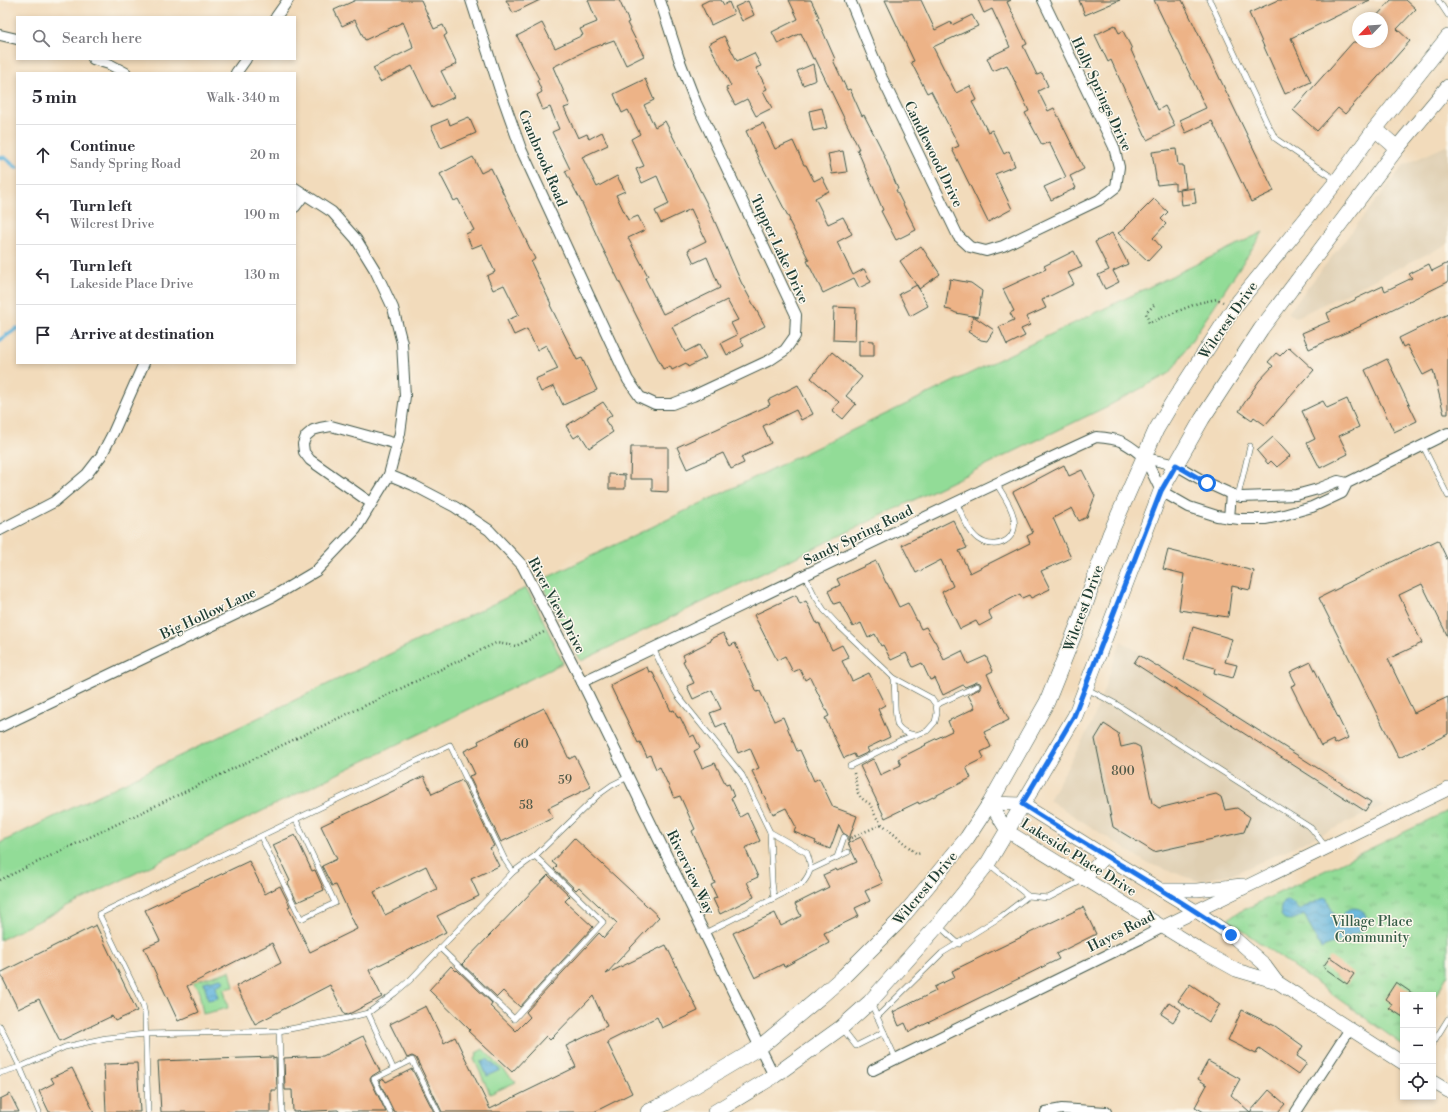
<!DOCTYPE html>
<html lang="en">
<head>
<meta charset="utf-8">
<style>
	body { margin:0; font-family:"Libre Bodoni",serif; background:#f7f7f7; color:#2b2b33 }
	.controls { position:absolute; right:12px; bottom:12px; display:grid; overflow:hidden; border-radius:0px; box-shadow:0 2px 6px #0003 }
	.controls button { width:36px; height:36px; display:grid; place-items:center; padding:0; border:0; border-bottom:1px solid #e1e1e2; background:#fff; color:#2b2b33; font:20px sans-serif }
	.compass { position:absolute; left:1352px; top:12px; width:36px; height:36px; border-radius:50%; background:#fff; box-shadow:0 2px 6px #0003; rotate:245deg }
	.stop { position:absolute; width:12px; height:12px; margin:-9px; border:3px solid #1a73e8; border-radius:50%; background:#fff }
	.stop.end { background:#1a73e8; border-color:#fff; box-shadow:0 1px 4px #0008 }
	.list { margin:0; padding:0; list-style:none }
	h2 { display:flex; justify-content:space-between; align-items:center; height:52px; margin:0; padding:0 16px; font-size:17px }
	h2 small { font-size:13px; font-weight:400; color:#7c7c81 }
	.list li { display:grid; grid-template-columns:26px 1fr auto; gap:12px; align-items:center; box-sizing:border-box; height:60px; padding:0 16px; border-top:1px solid #e1e1e2 }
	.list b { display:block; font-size:15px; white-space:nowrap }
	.list p { margin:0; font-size:13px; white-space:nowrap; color:#7c7c81 }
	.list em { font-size:13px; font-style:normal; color:#7c7c81 }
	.icon { flex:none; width:22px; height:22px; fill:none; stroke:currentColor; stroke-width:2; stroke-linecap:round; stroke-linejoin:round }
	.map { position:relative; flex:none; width:1448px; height:1112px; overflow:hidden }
	.search { position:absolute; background:#fff; box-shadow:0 2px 6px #0003; left:16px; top:16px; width:280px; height:44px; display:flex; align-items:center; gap:10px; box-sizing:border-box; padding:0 14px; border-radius:0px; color:#7c7c81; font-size:15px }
	.panel { position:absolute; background:#fff; box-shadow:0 2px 6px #0003; left:16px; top:72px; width:280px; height:292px; border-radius:0px }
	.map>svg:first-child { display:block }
</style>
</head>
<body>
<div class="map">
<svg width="1448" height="1112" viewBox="0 0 1448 1112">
	<defs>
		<pattern id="park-tufts" width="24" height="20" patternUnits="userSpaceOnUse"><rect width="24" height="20" fill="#92dc97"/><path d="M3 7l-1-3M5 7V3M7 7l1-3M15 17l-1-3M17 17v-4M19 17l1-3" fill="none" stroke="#77b47c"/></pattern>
		<pattern id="water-waves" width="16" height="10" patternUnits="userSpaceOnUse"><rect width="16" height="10" fill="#60b4dc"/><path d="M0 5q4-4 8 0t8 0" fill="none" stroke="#4f94b3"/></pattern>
	</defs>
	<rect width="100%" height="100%" fill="#fbf7ec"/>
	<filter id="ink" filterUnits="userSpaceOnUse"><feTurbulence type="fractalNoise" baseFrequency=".025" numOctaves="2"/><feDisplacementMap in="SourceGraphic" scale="8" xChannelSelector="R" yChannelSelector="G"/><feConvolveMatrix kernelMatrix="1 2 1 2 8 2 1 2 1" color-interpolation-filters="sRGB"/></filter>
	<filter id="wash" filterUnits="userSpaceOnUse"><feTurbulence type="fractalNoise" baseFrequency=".012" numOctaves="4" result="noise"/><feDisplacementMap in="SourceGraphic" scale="16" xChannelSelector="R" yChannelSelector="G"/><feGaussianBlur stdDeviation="0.9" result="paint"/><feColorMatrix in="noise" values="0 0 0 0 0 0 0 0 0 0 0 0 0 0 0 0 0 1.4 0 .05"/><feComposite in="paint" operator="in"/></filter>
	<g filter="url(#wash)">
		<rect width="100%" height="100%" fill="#f2dbbb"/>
		<g fill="#dfcfb2">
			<polygon points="1448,145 1448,244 1297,317 1287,314 1404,165"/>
			<polygon points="1121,641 1384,806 1236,873 1198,881 1147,863 1049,800 1092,723"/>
		</g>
		<g fill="#92dc97" stroke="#588c66">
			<polygon points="1263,232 1170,373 1108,406 581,661 540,581"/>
			<polygon points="526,588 538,609 563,663 0,940 0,843"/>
			<polygon points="230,971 234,987 224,989 228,1008 203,1014 199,992 193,982"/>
			<polygon points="483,1049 516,1082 490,1094 474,1059 477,1055 476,1053"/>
		</g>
		<polygon fill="url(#park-tufts)" stroke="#588c66" points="1448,811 1448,974 1433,1001 1433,995 1403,995 1403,1045 1228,920 1237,913"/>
		<g fill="url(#water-waves)" stroke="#407888">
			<path d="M1326 897 1338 923 1344 921 1343 914C1349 907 1357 906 1364 912 1368 919 1367 926 1361 931L1321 949 1304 914C1300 916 1295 920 1289 920 1271 919 1285 885 1298 910Z"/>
			<polygon points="221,978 223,979 224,982 216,986 218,998 208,1000 204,982"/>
			<polygon points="487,1059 500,1070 487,1076 481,1062"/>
		</g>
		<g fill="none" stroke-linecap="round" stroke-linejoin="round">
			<g stroke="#60b4dc" stroke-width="4">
				<polyline points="0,157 5,158 17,168"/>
				<polyline points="0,340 17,328"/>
			</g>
		</g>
		<g id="blocks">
			<g fill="#edb387" fill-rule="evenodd">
				<polygon points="356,0 421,0 434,29 443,25 447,34 444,36 457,64 441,71 454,97 432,108 412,66 380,82 373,68 413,48 412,43 403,22 365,40 355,20 342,26 334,10"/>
				<polygon points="506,0 540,0 513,13"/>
				<polygon points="588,0 619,0 629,22 627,23 644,56 626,65 614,40 589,49 553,67 570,106 564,108 578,138 587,134 589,139 602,132 608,145 582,157 597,187 617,176 625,191 616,195 628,220 638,216 645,230 628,238 648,276 645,278 663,314 686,303 687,304 720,288 707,257 694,263 688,250 706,241 691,209 661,223 655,211 669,204 657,176 642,183 636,169 644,166 631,139 640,134 628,110 622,113 614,94 645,79 654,100 644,105 655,127 665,121 709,208 741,282 765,326 740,339 744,346 727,355 721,343 737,335 731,323 738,320 727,300 672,327 685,352 699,345 706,358 688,367 686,363 672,370 670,366 663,369 602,247 583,205 565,171 570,169 552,132 559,129 550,107 543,110 537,95 542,92 537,80 539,79 517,36 542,23 555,48 583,35 580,29 597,22"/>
				<polygon points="709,0 721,0 724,5 729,2 734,14 711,25 701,4"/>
				<polygon points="789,0 811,0 819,17 817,18 835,59 833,60 847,90 850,89 862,116 864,115 880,146 898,189 896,190 916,230 896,240 881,211 883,210 857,149 859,149 815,58 813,59 801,33 778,44 772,32 798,19"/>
				<polygon points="885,0 921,0 935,30 951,22 952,25 972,15 978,26 933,47 956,93 970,86 977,100 972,102 988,132 992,130 1004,154 1009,151 1015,166 995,174 1012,209 988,222 952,149 959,146 931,91 927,93 911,62 914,61"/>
				<polygon points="978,0 1011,0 1007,2 1027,44 1023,46 1037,75 1042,73 1048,86 1038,91 1048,111 1054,108 1084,169 1070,176 1076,188 1051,200 1044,187 1066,177 1049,142 1042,145 1025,113 1029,111 1007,65 993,71 987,58 1010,47 992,9 984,13"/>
				<polygon points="1079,0 1120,0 1085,15"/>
				<polygon points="1154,0 1182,0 1274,191 1251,202 1212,121 1186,133 1180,120 1206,108"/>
				<polygon points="1278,0 1370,0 1291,38 1311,82 1285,94 1249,13"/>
				<polygon points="1391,0 1406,0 1416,9 1397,29 1410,41 1345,114 1338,108 1317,131 1293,110 1353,42 1382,42 1382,18 1375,18"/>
				<polygon points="748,1 754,15 742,21 735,7"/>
				<polygon points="1115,25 1119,33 1123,31 1132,49 1131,50 1158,110 1165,106 1175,126 1147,140 1111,60 1108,62 1095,35"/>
				<polygon points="724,36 737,61 754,53 761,66 756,68 767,89 763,91 772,108 756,116 747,99 735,105 726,88 731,86 709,44"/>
				<polygon points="813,64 816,80 803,85 797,71"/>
				<polygon points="822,108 827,128 813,131 809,111"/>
				<polygon points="469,117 476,133 441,148 431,126 448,119 450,125"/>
				<polygon points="763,123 775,149 793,141 804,165 806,165 814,181 822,177 829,191 815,198 828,224 843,217 852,234 837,242 853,275 864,269 871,282 859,288 854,278 823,293 807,261 809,260 789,221 790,220 759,160 746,131"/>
				<polygon points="1176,149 1178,165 1183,165 1186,188 1175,190 1175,183 1157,185 1152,152"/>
				<polygon points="843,151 847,172 832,174 828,154"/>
				<polygon points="473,157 481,173 491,168 535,259 531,262 551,304 550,305 577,360 582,358 597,390 563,405 554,386 541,392 535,379 558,369 546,345 537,350 527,329 514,335 507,320 519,315 504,285 493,290 487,276 495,272 482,244 472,248 466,234 474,230 458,199 454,201 440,174"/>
				<polygon points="1194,188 1196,203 1182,205 1180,190"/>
				<polygon points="1154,199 1168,212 1161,219 1166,224 1153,238 1161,247 1148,261 1118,233 1124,229"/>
				<polygon points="1112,233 1128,264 1113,271 1119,282 1105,289 1098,275 1109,270 1095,242"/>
				<polygon points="921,246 940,274 919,289 900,261"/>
				<polygon points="1074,251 1082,267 1068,273 1074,284 1042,300 1046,308 1026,317 1030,325 1021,329 1025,336 1007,345 999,327 1014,320 1010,313 1014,311 1003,289 1046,269 1044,266"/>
				<polygon points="1448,263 1448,282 1360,325 1361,326 1309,349 1302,333 1330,321 1327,313 1355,300 1355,299 1383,286 1385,291 1412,278 1409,274 1429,264 1432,271"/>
				<polygon points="950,279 971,283 982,291 978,317 956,313 950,310 945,309"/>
				<polygon points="917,285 928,306 910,316 899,294"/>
				<polygon points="834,307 856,308 855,341 833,340"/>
				<polygon points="1448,314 1448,414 1444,414 1433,370 1423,375 1407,345 1403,347 1399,338"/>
				<polygon points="973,316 994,330 987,341 981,340 968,332 971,328"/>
				<polygon points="859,340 874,341 874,356 859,356"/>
				<polygon points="1289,347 1314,370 1265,425 1254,417 1252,420 1239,411 1259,381 1273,366 1268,362 1276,353 1280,356"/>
				<polygon points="832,352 862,377 846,396 856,404 843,419 832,410 839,402 811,378"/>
				<polygon points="1387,359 1417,421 1394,432 1365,370"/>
				<polygon points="798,385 813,414 801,420 796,410 763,426 771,443 741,457 744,463 731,469 723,453 687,469 677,447 770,405 768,400"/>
				<polygon points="1347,399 1359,427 1339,436 1348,454 1320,468 1307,443 1315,439 1302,411 1323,401 1327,408"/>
				<polygon points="603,402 612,415 605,420 613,432 589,448 580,434 574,438 566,426"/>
				<polygon points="1273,437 1290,456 1277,467 1271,461 1268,464 1257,451"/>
				<polygon points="631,447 668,447 668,492 652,491 652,479 630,479"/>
				<polygon points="1064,465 1069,476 1082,470 1095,496 1087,517 1079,521 1072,508 1053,518 1071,558 1041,571 1050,589 1031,598 1029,595 1022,598 1020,594 988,611 992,619 979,626 976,621 960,629 942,592 953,586 941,560 916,573 902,545 953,520 967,548 959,551 970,573 1030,543 1027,536 1033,533 1013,492"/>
				<polygon points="609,474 625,475 625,489 609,489"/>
				<polygon points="1438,540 1448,561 1448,637 1422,584 1399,595 1422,643 1388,659 1414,713 1448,697 1448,734 1399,758 1319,598 1341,587 1341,586"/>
				<polygon points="1168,550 1254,571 1250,590 1232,586 1228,617 1179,610 1184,574 1163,569"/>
				<polygon points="876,561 886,583 887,583 899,607 908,603 921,629 926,627 934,641 935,641 944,660 962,651 968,664 986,656 993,671 987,674 1009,720 984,732 991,747 981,752 984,758 966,767 971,778 919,804 918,802 885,818 860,766 873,759 880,775 901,765 898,759 926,745 925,744 952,731 948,721 975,708 968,695 979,689 981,686 980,683 977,682 965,687 963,685 943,695 935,678 930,680 922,663 913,667 906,653 891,660 883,645 881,646 875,634 868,638 861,623 853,627 840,602 834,604 828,591 840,585 837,579"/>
				<polygon points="796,595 800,604 806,601 817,624 819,623 832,650 842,645 849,658 842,661 852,681 869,673 885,705 878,709 890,737 867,748 869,752 856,758 854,754 844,758 825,718 829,716 810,677 805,680 800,669 793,672 785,656 777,660 754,615"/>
				<polygon points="1193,627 1232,639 1225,662 1237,665 1233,678 1214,673 1215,668 1184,659"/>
				<polygon points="723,633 730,646 735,643 757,692 760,691 774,721 783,717 797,751 800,750 814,781 819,778 833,807 857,816 848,842 848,836 843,833 839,825 830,849 815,843 816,841 794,832 796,827 786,808 773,814 752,771 759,768 750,748 738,753 725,723 716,727 710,713 721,709 712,690 693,699 687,686 694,683 683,661 685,660 683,655 711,641 710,639"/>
				<polygon points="1139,655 1157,666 1371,802 1365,811 1134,663"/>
				<polygon points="1311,662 1348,738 1335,744 1333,740 1321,746 1291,686 1296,684 1290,672"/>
				<polygon points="647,667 649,672 652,671 671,711 674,710 678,718 680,717 690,737 694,735 700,748 694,751 702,768 715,763 726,785 729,784 734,797 731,798 740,817 747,813 760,841 745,848 758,877 747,882 754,897 720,914 713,899 717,898 711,885 715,883 692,831 695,829 680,796 674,798 660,767 656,769 650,755 647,757 640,742 638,743 610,685"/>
				<polygon points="544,708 569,759 575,756 591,787 548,808 553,818 501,842 469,776 475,774 464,751 479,744 478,741"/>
				<polygon points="1104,724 1118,733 1121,747 1134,744 1140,747 1152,803 1159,808 1216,794 1221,797 1225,810 1237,808 1250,817 1244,832 1154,852 1113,827 1095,739"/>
				<path d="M424 776 432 794 462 780 494 846 490 848 499 866 471 879 479 896 437 916 446 932 369 970 382 997 351 1013 345 1015 330 985 255 1024 236 986 281 963 272 943 187 986 199 1012 178 1021 144 948 160 941 145 910 249 861 265 894 280 886 290 906 288 907 310 952 357 929 336 885 332 886 322 866 337 859 321 826ZM426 866 437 889 385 915 374 892Z"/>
				<polygon points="295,835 312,871 315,870 324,890 297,902 288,883 290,881 273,845"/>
				<polygon points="861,837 883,883 865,891 870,901 855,908 859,916 824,933 829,943 784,967 783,964 755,978 733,933 775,913 781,926 801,916 795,904 829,887 823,875 836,869 837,871 857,862 848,843"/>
				<polygon points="574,838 659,917 606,974 666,945 698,1011 662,1028 657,1017 607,1042 632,1093 594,1112 442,1112 416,1058 412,1056 407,1058 390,1024 426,1006 444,1043 455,1037 490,1109 576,1067 566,1046 607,1026 593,996 550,1040 546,1036 512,1072 468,1031 470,1030 429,990 451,966 456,971 457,970 492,1003 490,1006 516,1031 530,1017 526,1012 599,933 604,938 617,923 579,887 576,890 554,869 557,866 552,862"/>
				<polygon points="548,875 570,896 565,901 593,927 520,1007 503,991 497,997 462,964"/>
				<polygon points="1083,907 1096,934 1056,954 1059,959 909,1032 905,1023 899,1026 893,1012 936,991 934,987 955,977 952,971"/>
				<polygon points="96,925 137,1011 115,1021 112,1016 60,1041 39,999 18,1009 0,973"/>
				<polygon points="1330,957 1354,974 1347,984 1323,967"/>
				<polygon points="1396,982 1415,995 1403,995 1403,1017 1389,1008 1392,1004 1385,999"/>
				<polygon points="1190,984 1220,1004 1209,1022 1178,1001"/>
				<polygon points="1169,1002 1181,1010 1173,1022 1161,1014"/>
				<polygon points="1242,1010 1275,1026 1303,1046 1297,1056 1307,1063 1298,1075 1259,1048 1256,1054 1228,1040"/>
				<polygon points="363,1036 380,1071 372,1076 370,1079 386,1112 339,1112 338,1110 293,1112 292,1090 285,1090 284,1058 323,1056"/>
				<polygon points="273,1057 273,1059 276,1058 277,1090 271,1090 271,1112 161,1112 158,1061"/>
				<polygon points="1208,1061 1240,1079 1231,1095 1250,1112 1269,1090 1285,1104 1278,1112 1204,1112 1195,1107 1207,1085 1198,1079"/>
				<polygon points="137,1063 140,1112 106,1112 104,1064"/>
				<polygon points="72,1068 94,1112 49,1112 39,1091 54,1083 51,1078"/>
				<polygon points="412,1069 434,1112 394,1112 379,1081 384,1079 386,1082"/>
				<polygon points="10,1094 19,1112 0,1112 0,1099"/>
			</g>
		</g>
	</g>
	<g filter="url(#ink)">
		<use href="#blocks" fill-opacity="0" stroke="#3f5548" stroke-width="1"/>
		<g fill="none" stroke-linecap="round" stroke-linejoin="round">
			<g stroke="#3f5548" stroke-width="6">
				<g id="service">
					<polyline points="1209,0 1211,3 1268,125 1276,139 1336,180"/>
					<polyline points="1438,0 1448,15"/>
					<polyline points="1423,446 1448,496"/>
					<polyline points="1238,496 1250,446"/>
					<path d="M956 502C962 513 967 531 978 539 996 552 1021 539 1013 515 1010 504 1002 493 996 483"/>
					<polyline points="805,576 815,596 824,610 838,625 894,678 931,698 936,705 937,713 935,722 927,731 901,740 850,766"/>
					<path d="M653 648 667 677 678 696 742 775 770 832 807 853C812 867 812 872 802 884L705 933"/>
					<path d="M894 678C895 687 894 720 898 726 902 732 909 734 915 735"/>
					<polyline points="1087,689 1116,704 1311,828 1326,847"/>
					<polyline points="936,705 977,686"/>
					<polyline points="770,832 772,882 774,898"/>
					<polyline points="261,837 301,919 335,903 296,820"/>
					<polyline points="837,857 844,837"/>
					<polyline points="989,864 1028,896 1048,898 1083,880"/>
					<polyline points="810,870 848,852"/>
					<polyline points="939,926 959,944"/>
					<polyline points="440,948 514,1019 603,922 535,856"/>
					<polyline points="871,1003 896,1059"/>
					<polyline points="368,1013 393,1068"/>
					<polyline points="877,1017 942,953 1002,916 1028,896"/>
					<polyline points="0,1026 20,1067 39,1112"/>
					<polyline points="842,1028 856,1046 884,1032"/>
					<polyline points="279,1031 282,1112"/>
					<polyline points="1433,1043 1448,1019"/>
					<polyline points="0,1073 20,1067 65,1047 106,1038 146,1034 279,1031 348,1018 368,1013 395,993 410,980 513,872 535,856 598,795 612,785 628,777"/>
					<polyline points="148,1112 145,1015 143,1005 99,914 450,745 505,860 513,872"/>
					<polyline points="390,1112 374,1079 412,1060 438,1112"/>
				</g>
			</g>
			<g stroke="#3f5548" stroke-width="12">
				<g id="minor">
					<polyline points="471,0 499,87 521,149 628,380 640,397 655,404 672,404 693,396 770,360 785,350 795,336 796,315 696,103 679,59 660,0"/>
					<polyline points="850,0 882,78 958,236 970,247 986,251 1003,246 1099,200 1116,187 1119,167 1114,147 1043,0"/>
					<polyline points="276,17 288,0"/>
					<polyline points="0,35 17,39"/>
					<polyline points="93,59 109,64 126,73"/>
					<polyline points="236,73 246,59"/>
					<polyline points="295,207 304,195"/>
					<polyline points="389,475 413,485 455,507 489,530 522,565 582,682 774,1076"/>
					<polyline points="1347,483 1342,493 1312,507 1280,516 1265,519 1239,519 1217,516 1189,507 1161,491 1145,458 1176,465 1207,483 1231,494 1241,497 1296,495 1318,489 1338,481 1347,483 1448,433"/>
					<polyline points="371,503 310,460 304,452 303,444 306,436 313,430 320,428 331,426 397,444"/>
					<polyline points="1229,518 1231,494"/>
					<polyline points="0,530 54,502 87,474 101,456 113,433 144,363"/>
					<path d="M582 682C754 601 923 516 1096 437 1123 439 1125 442 1145 458"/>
					<polyline points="0,727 272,597 316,571 356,529 389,475 400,433 405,396 402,343 393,308 375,270 356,239 332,212 295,188"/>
					<polyline points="873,1070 1142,938 1163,927"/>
					<polyline points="1046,1112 1062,1109 1106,1112"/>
					<polyline points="1296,1112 1350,1029"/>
				</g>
			</g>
			<g stroke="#3f5548" stroke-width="14">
				<g id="tertiary">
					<polyline points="990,803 1007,831 1202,951 1236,970 1277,982 1403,1063"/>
					<polyline points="990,803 1022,804 1105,856 1196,911 1231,935 1263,963 1277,982"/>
					<polyline points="1084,879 1105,856"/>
					<polyline points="1161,890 1197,890 1242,885"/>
					<polyline points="1163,927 1448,789"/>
					<polyline points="1433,1082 1448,1091"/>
				</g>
			</g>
			<g stroke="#3f5548" stroke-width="16">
				<g id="secondary">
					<polyline points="1375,129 1397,148"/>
					<polyline points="648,1112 666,1103 760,1047 820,997 844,976 898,922 967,838 990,803 1047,702 1081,617 1110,534 1156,430 1172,403 1235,306 1337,181 1375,129 1448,37"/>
					<polyline points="715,1112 774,1076 842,1027 870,1002 938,925 988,863 1075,716 1161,491 1202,419 1261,329 1397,148 1448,87"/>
				</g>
			</g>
			<g stroke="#3f5548" stroke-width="2.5" stroke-dasharray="1 3" stroke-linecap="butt">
				<polyline points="1154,305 1146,313 1149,323 1198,303 1217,299 1223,302"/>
				<polyline points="854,773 858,793 861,798 870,804 876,817 882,824 917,854 922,853"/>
				<polyline points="851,838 882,824"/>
				<polyline points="0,880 496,643 516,646 544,632"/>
			</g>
			<use href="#service" stroke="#fff" stroke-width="5"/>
			<use href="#minor" stroke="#fff" stroke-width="10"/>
			<use href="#tertiary" stroke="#fff" stroke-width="13"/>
			<use href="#secondary" stroke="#fff" stroke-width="15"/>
		</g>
	</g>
	<g fill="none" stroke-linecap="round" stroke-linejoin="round" filter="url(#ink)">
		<path stroke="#1a73e8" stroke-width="5" d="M1207 483 1176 465 1161 491 1074 716 1022 804C1091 849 1163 888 1231 935"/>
	</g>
	<g text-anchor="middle" stroke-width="3" stroke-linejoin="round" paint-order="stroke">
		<g font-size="12" fill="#525a49">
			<text x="521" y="748">60</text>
			<text x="1123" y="775">800</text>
			<text x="565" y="784">59</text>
			<text x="526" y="809">58</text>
		</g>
		<g font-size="14" fill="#1f3d34" stroke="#fbf7ec">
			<text transform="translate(1102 94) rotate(65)" y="5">Holly Springs Drive</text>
			<text transform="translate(934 154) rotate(64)" y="5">Candlewood Drive</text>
			<text transform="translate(543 158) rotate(67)" y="5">Cranbrook Road</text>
			<text transform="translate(780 249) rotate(65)" y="5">Tupper Lake Drive</text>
			<text transform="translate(1228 320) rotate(-55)" y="5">Wilcrest Drive</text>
			<text transform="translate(858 535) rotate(-26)" y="5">Sandy Spring Road</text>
			<text transform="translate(557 605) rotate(62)" y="5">River View Drive</text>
			<text transform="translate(1083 608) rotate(-70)" y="5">Wilcrest Drive</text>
			<text transform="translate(208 613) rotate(-25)" y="5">Big Hollow Lane</text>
			<text transform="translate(1079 857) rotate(32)" y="5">Lakeside Place Drive</text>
			<text transform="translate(691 872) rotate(64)" y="5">Riverview Way</text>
			<text transform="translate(925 888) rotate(-50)" y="5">Wilcrest Drive</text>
			<text transform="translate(1121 931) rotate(-27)" y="5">Hayes Road</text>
		</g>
		<g font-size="14" fill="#365d48" stroke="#fbf7ec">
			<text x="1372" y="926">Village Place<tspan x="1372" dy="16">Community</tspan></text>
		</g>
	</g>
</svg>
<div class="controls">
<button>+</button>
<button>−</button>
<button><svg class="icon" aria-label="locate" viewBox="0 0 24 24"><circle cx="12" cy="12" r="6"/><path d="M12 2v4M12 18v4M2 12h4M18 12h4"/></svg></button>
</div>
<svg class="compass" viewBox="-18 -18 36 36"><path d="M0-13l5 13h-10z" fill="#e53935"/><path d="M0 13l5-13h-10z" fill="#7c7c81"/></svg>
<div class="stop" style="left:1207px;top:483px"></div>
<div class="stop end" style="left:1231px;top:935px"></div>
<div class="search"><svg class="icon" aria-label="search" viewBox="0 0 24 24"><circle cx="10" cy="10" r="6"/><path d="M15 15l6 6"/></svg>Search here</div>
<section class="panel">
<h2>5 min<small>Walk · 340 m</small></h2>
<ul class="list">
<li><svg class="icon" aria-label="ahead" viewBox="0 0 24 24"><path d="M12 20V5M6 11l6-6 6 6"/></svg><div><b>Continue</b><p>Sandy Spring Road</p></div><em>20 m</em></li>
<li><svg class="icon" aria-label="left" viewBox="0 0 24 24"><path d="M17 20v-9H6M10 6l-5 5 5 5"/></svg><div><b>Turn left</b><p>Wilcrest Drive</p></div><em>190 m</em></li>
<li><svg class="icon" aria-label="left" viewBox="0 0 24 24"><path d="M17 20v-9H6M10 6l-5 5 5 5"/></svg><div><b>Turn left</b><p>Lakeside Place Drive</p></div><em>130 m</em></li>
<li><svg class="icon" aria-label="arrive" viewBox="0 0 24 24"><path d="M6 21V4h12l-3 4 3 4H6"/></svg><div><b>Arrive at destination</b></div></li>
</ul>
</section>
</div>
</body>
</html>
